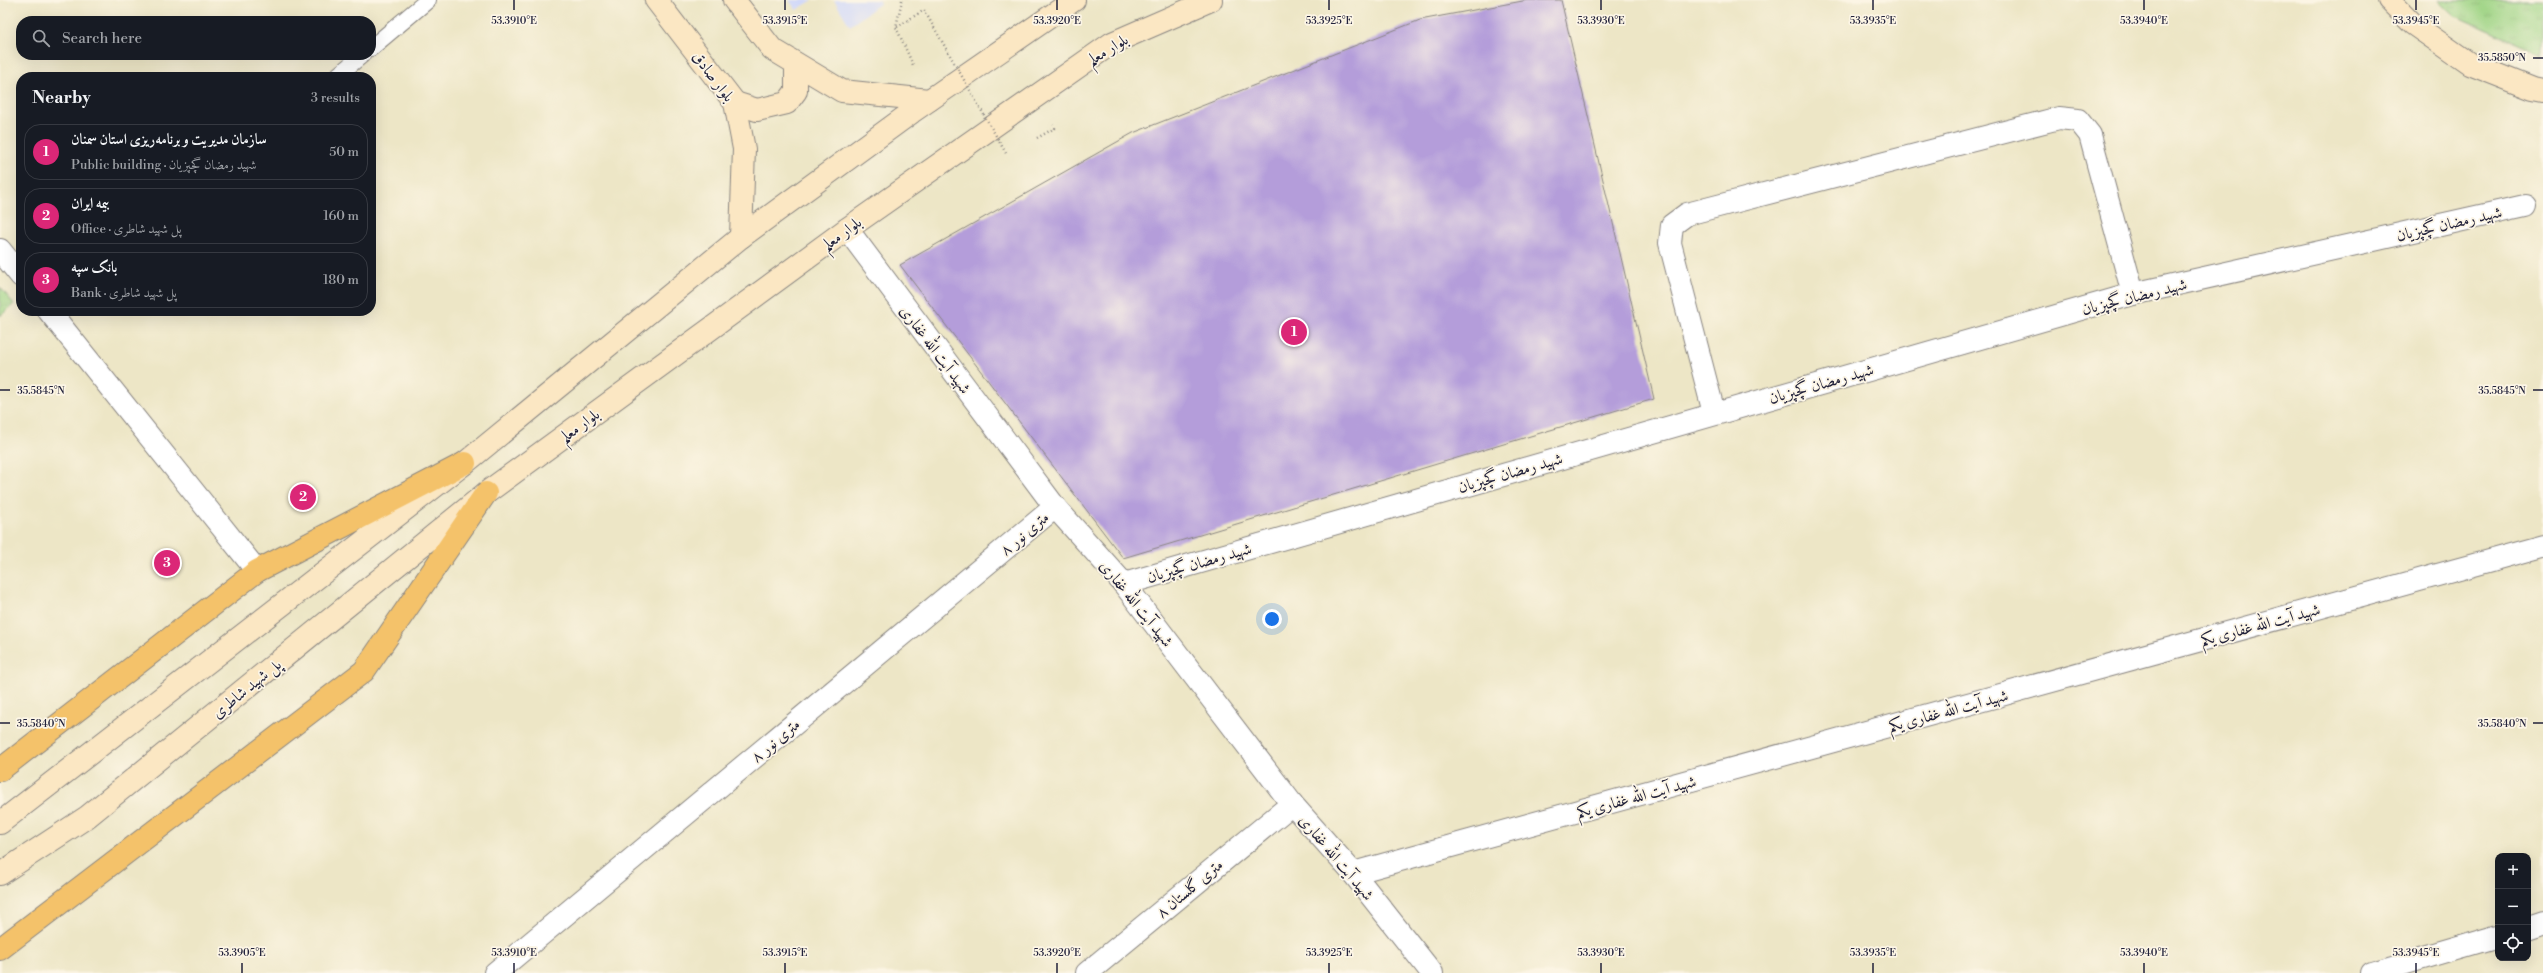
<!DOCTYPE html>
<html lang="en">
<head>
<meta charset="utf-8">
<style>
	body { margin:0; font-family:"Libre Bodoni",Amiri,serif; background:#242831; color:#f1f3f6 }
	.controls { position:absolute; right:12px; bottom:12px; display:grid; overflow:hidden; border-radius:8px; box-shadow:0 4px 16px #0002 }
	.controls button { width:36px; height:36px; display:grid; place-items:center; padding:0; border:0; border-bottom:1px solid #363941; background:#171b24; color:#f1f3f6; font:20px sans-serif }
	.you { position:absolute; left:1272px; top:619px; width:14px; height:14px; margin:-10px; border:3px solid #fff; border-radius:50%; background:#1a73e8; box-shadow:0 0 0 6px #1a73e833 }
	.badge { display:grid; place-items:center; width:26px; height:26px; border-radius:50%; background:#db2777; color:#fff; font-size:13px; font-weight:700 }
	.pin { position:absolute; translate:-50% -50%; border:2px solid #fff; box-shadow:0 1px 4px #0006 }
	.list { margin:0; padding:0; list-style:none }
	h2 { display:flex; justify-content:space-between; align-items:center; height:52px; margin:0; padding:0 16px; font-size:17px }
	h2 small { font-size:13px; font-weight:400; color:#9ea1a6 }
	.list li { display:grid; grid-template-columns:26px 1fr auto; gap:12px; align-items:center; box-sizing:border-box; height:56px; margin:0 8px 8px; padding:0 8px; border:1px solid #363941; border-radius:16px }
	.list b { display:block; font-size:15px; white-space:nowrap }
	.list p { margin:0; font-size:13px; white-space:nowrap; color:#9ea1a6 }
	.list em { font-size:13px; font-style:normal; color:#9ea1a6 }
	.icon { flex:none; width:22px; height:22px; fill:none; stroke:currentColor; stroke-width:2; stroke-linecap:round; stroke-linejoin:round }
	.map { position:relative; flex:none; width:2543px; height:973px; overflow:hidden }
	.search { position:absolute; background:#171b24; box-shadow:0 4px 16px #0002; left:16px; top:16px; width:360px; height:44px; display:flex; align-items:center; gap:10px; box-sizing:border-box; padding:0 14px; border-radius:16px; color:#9ea1a6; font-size:15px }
	.panel { position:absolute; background:#171b24; box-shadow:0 4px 16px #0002; left:16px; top:72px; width:360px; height:244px; border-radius:16px }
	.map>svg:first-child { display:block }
</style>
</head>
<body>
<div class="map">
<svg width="2543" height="973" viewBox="0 0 2543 973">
	<defs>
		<pattern id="grass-tufts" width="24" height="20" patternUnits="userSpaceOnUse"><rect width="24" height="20" fill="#9fd485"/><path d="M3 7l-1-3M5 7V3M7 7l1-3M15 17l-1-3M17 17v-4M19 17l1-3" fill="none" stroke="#89b674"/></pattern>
	</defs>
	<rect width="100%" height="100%" fill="#fcf5e5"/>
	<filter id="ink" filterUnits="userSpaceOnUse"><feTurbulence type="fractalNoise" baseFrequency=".025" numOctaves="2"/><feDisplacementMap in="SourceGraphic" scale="8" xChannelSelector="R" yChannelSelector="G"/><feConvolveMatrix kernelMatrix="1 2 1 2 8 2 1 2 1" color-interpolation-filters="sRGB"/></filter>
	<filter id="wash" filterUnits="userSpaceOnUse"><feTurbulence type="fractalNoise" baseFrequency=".012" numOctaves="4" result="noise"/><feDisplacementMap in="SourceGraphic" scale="16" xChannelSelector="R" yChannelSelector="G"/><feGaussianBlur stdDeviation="0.9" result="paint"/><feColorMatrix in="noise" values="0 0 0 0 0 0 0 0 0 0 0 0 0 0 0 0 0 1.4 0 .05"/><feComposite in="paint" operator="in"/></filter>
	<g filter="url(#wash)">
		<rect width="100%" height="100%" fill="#ede6c6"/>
		<g fill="#d2d9f9">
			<polygon points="789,0 813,0 796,10"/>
			<polygon points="834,0 879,0 881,3 850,26"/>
		</g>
		<g fill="url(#grass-tufts)" stroke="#607b60">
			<polygon points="2439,0 2543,0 2543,55 2456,16"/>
			<polygon points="0,287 14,304 0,316"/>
		</g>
		<g id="blocks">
			<polygon fill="#b49dda" points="1528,0 1561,0 1654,399 1123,558 900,265 1133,133 1420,20"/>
		</g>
	</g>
	<g filter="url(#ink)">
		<use href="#blocks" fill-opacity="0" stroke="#888480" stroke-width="1"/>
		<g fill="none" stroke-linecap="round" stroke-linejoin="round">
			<g stroke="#888480" stroke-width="18">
				<g id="lane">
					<polyline points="371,48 428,0"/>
					<polyline points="336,77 362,55"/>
				</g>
			</g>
			<g stroke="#888480" stroke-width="24">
				<g id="street">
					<polyline points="847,229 1055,507 1124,584 1292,804 1353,873 1432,973"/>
					<polyline points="0,250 21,276"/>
					<polyline points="49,311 257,571"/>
					<polyline points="1714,413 1670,243 1672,225 1687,214 2059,118 2078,120 2090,135 2133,294"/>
					<polyline points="1124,584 2133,294 2525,206"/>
					<polyline points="1353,873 2543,546"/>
					<polyline points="2528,928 2543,923"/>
					<polyline points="495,973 1055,507"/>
					<polyline points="1087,973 1292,804"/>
					<polyline points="2372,973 2498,936"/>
				</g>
			</g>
			<g stroke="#888480" stroke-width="24">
				<g id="secondary">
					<polyline points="656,0 735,103 744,149 741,237"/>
					<polyline points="734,0 772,49 842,91 929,100"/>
					<polyline points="2389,0 2413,24 2470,64 2533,89 2543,91"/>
					<polyline points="735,103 757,110 787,103 796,91 796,64"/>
					<polyline points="0,823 465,463 741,237 912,112 1074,0"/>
					<polyline points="0,874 87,817 486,493 847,229 1112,43 1211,0"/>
				</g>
			</g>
			<g stroke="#888480" stroke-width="24">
				<g id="primary">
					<polyline points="0,770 257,571 465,463"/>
					<polyline points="0,949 364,671 486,493"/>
				</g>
			</g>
			<g stroke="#888480" stroke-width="2.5" stroke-dasharray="1 3" stroke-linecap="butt">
				<polyline points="902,0 896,27 913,65"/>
				<polyline points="897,27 924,10"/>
				<polyline points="1037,138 1055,128 1053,125"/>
			</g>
			<use href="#lane" stroke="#fff" stroke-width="16"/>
			<use href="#street" stroke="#fff" stroke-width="22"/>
			<use href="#secondary" stroke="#fbe7c3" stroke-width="22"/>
			<use href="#primary" stroke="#f4c26a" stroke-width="22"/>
			<polyline stroke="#888480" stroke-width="2.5" stroke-dasharray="1 3" stroke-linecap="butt" points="924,10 1007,155"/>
		</g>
	</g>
	<path fill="none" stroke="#22223b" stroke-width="1.5" d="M514 0V10M785 0V10M1057 0V10M1329 0V10M1601 0V10M1873 0V10M2144 0V10M2416 0V10M2533 58H2543M0 390H10M2533 390H2543M0 723H10M2533 723H2543M242 963V973M514 963V973M785 963V973M1057 963V973M1329 963V973M1601 963V973M1873 963V973M2144 963V973M2416 963V973"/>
	<g text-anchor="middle" stroke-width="3.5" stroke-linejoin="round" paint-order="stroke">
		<g font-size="16" fill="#22223b" stroke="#fcf5e5">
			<text transform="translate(1107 49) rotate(-31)" y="6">بلوار معلم</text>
			<text transform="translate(714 76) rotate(53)" y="6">بلوار صادق</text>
			<text transform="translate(2449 223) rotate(-13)" y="6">شهید رمضان گچپزیان</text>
			<text transform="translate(841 233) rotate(-36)" y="6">بلوار معلم</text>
			<text transform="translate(2134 296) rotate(-14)" y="6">شهید رمضان گچپزیان</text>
			<text transform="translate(936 349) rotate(53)" y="6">شهید آیت الله غفاری</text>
			<text transform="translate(1821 383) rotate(-16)" y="6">شهید رمضان گچپزیان</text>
			<text transform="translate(579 425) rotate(-36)" y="6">بلوار معلم</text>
			<text transform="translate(1510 472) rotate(-16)" y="6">شهید رمضان گچپزیان</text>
			<text transform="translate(1024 533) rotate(-40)" y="6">۸ متری نور</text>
			<text transform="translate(1199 562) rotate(-16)" y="6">شهید رمضان گچپزیان</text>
			<text transform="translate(1137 603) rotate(51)" y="6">شهید آیت الله غفاری</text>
			<text transform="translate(2260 624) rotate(-15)" y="6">شهید آیت الله غفاری یکم</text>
			<text transform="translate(246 688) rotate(-39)" y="6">پل شهید شاطری</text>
			<text transform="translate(1948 710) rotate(-15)" y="6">شهید آیت الله غفاری یکم</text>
			<text transform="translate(775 740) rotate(-40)" y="6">۸ متری نور</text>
			<text transform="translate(1636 796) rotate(-15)" y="6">شهید آیت الله غفاری یکم</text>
			<text transform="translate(1337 857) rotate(50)" y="6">شهید آیت الله غفاری</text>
			<text transform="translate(1189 888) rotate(-40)" y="6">۸ متری گلستان</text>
		</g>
	</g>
	<g font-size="10" text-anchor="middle" fill="#22223b" stroke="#fcf5e5" stroke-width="3.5" stroke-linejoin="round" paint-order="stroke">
		<text x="514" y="24">53.3910°E</text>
		<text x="785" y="24">53.3915°E</text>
		<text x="1057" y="24">53.3920°E</text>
		<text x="1329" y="24">53.3925°E</text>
		<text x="1601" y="24">53.3930°E</text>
		<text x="1873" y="24">53.3935°E</text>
		<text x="2144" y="24">53.3940°E</text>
		<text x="2416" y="24">53.3945°E</text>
		<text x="2502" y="61">35.5850°N</text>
		<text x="41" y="394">35.5845°N</text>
		<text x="2502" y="394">35.5845°N</text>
		<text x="41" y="727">35.5840°N</text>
		<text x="2502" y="727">35.5840°N</text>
		<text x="242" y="956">53.3905°E</text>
		<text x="514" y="956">53.3910°E</text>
		<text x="785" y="956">53.3915°E</text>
		<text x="1057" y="956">53.3920°E</text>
		<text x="1329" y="956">53.3925°E</text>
		<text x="1601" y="956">53.3930°E</text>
		<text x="1873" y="956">53.3935°E</text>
		<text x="2144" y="956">53.3940°E</text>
		<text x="2416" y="956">53.3945°E</text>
	</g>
</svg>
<div class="controls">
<button>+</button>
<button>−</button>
<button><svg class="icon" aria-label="locate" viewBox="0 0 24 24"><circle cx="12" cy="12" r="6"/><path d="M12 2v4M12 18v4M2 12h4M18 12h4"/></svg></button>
</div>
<div class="you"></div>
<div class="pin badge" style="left:1294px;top:332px">1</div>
<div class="pin badge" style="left:303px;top:497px">2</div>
<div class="pin badge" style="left:167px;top:563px">3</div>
<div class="search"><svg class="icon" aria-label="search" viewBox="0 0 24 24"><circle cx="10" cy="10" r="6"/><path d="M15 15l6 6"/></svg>Search here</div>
<section class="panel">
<h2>Nearby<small>3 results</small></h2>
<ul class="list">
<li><span class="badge">1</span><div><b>سازمان مدیریت و برنامه‌ریزی استان سمنان</b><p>Public building · شهید رمضان گچپزیان</p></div><em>50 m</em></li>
<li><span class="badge">2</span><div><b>بیمه ایران</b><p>Office · پل شهید شاطری</p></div><em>160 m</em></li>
<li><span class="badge">3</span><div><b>بانک سپه</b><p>Bank · پل شهید شاطری</p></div><em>180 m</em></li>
</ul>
</section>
</div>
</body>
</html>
